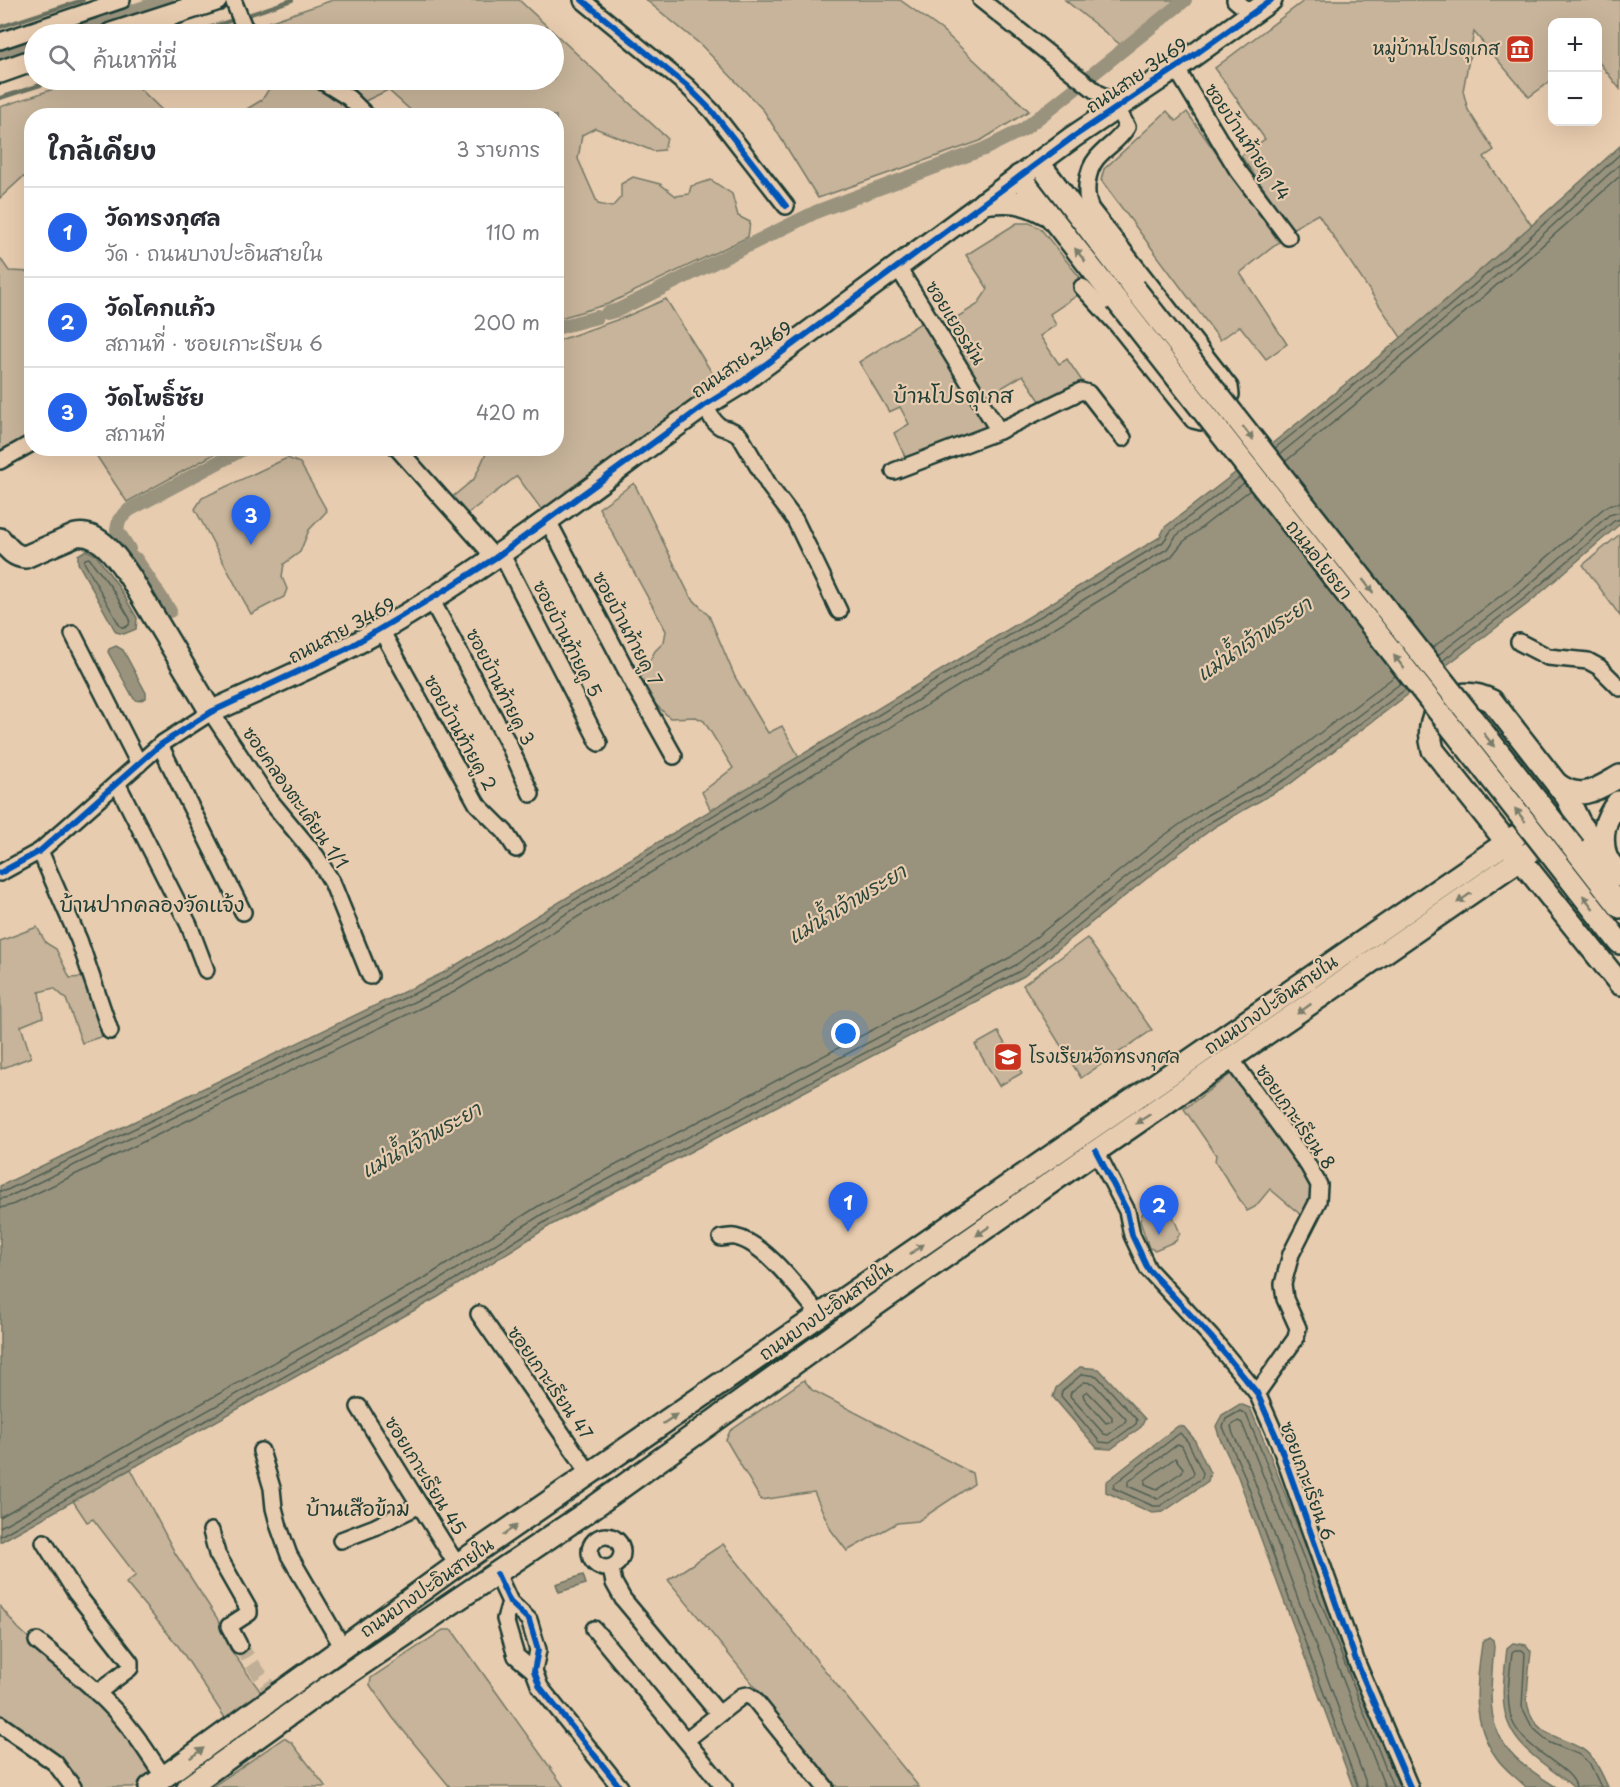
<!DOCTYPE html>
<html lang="th">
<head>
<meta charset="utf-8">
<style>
	body { margin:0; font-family:"Playpen Sans","Playpen Sans Thai",sans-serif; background:#f2f2f3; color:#2b2b33 }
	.controls { position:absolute; right:18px; top:18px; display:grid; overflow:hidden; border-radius:12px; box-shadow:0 6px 24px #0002 }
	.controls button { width:54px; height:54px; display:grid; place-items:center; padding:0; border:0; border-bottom:2px solid #e1e1e2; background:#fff; color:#2b2b33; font:30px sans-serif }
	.you { position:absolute; left:846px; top:1034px; width:21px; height:21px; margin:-15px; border:4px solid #fff; border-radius:50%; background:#1a73e8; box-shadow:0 0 0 9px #1a73e833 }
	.badge { display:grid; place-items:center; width:39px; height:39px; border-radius:50%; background:#2563eb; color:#fff; font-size:20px; font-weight:700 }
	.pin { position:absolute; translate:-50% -50px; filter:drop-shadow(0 2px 3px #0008) }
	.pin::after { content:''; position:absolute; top:32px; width:21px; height:18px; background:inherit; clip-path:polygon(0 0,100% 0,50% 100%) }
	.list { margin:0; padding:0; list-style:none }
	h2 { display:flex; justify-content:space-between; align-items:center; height:78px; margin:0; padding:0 24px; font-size:26px }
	h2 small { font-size:20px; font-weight:400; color:#7c7c81 }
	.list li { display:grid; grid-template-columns:39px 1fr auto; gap:18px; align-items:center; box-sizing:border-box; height:90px; padding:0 24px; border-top:2px solid #e1e1e2 }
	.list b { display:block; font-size:22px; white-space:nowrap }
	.list p { margin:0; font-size:20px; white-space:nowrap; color:#7c7c81 }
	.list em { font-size:20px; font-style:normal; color:#7c7c81 }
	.icon { flex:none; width:33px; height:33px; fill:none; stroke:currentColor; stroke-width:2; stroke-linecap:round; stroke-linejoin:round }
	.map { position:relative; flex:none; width:1620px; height:1787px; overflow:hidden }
	.search { position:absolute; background:#fff; box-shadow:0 6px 24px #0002; left:24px; top:24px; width:540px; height:66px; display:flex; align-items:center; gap:15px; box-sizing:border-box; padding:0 21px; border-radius:33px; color:#7c7c81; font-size:22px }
	.panel { position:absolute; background:#fff; box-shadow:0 6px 24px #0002; left:24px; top:108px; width:540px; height:348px; border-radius:24px }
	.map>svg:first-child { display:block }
</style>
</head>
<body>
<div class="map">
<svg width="1620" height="1787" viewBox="0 0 1620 1787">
	<rect width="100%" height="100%" fill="#e8ccaf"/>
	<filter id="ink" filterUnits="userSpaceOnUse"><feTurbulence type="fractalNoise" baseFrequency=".0167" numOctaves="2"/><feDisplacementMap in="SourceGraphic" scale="12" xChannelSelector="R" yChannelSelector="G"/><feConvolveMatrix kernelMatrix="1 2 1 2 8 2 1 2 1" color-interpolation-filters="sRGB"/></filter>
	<g filter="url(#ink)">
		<g fill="#c7b49a" stroke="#737867" stroke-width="1.5">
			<polygon points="333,0 519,0 667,138 664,150 653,151 595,128 582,135 578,159 598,204 612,207 621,197 621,184 633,177 660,184 676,196 689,194 691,186 711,180 732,194 738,216 750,222 748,237 608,304 557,319 556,116 416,115 388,90 361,103 332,80 554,80 554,34 269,34 257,26"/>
			<polygon points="646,0 900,0 942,30 1029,111 980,141 818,198 764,111 701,45"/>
			<polygon points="1065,0 1176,0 1122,46"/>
			<polygon points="1305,0 1620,0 1620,89 1598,61 1598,22 1552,22 1552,80 1529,97 1474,32 1463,91 1468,110 1494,150 1484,157 1532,226 1402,339 1318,214 1292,229 1241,156 1265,139 1215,68"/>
			<polygon points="80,80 131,80 167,115 32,116 31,181 23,177 0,198 0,107"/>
			<polygon points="267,80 309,80 334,97 349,111 344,116 235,116 262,100 272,84"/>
			<polygon points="1167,111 1176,121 1187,112 1279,242 1240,273 1287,344 1266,359 1240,326 1220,340 1101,180 1104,169"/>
			<polygon points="1017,223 1030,223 1040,228 1082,280 1082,292 1050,314 1056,325 1040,336 1059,364 1067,359 1084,384 1044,407 1023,375 988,396 944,325 977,305 988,289 966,255"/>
			<polygon points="0,258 9,271 32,272 31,438 0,457"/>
			<polygon points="666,299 719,384 544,513 517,476 463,517 450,499 474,479 488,449 556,448 557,341 625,317"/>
			<polygon points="927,319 988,426 983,434 907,461 894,433 909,424 900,407 889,412 859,362"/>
			<polygon points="218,448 220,451 127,502 92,449"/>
			<polygon points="287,458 300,463 327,511 309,530 300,552 284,564 282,577 287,589 284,597 251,614 195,509 202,498"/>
			<polygon points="634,483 690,596 709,616 735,677 768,733 782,726 799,757 711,811 702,792 733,768 704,721 696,717 670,718 653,702 639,680 655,651 664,642 666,631 599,508"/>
			<polygon points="1620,534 1620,616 1583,565"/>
			<polygon points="37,927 46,943 56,949 70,978 84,977 103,1036 82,1043 66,999 54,988 39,992 43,1017 21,1026 31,1057 1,1069 0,941"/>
			<polygon points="1087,938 1152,1030 1081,1078 1023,985"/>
			<polygon points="998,1032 1022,1073 999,1086 975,1045"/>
			<polygon points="1231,1074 1237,1075 1316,1185 1306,1215 1301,1215 1270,1189 1255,1207 1247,1211 1215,1161 1216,1155 1184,1109"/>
			<polygon points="1160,1204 1169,1207 1180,1233 1176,1241 1155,1250 1149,1248 1140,1221 1143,1212"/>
			<polygon points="804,1380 812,1390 972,1473 974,1484 918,1521 897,1523 847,1551 831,1530 814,1492 761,1500 726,1440 730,1431"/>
			<polygon points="131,1469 175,1553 217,1618 230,1649 263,1695 227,1721 179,1647 126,1583 136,1575 93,1519 87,1522 73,1501"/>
			<polygon points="723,1544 919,1787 837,1787 668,1580"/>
			<polygon points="0,1606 18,1628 125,1727 155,1776 139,1787 79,1787 0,1719"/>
			<polygon points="443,1630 452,1630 564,1787 450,1787 393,1718 370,1685 371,1678"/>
			<polygon points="284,1738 292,1743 326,1787 212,1787"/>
		</g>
		<g fill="#99937e" stroke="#687160" stroke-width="1.5">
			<path d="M1620 146V524L1530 602 1291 783 1216 826 1175 856 1024 976 551 1225 438 1297 0 1542V1186L443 973 1160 537 1165 527C1323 407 1474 279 1620 146Z"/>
			<polygon points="86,550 96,555 117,584 137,618 136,629 124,634 116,632 78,563 78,555"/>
			<polygon points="116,646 123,650 146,693 146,698 139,701 134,699 108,652 109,649"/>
			<polygon points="1080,1367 1099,1369 1145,1419 1141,1427 1111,1449 1097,1448 1053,1397 1056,1388"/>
			<polygon points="1240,1404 1250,1408 1270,1455 1399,1787 1353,1787 1237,1474 1220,1439 1216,1426 1222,1415"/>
			<polygon points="1178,1426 1184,1427 1194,1439 1210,1473 1208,1481 1163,1512 1152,1513 1106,1492 1106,1482"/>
			<polygon points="583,1575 586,1584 559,1592 556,1584"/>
			<path d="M1489 1637 1493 1640 1494 1647C1487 1725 1487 1744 1556 1787H1526C1516 1777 1503 1768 1496 1757 1471 1722 1476 1684 1482 1644L1484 1640Z"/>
			<path d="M1513 1643 1526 1645 1531 1651C1530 1664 1525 1696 1528 1707 1536 1737 1561 1736 1582 1749 1596 1758 1601 1773 1608 1787H1573C1559 1774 1543 1765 1529 1752 1495 1722 1503 1689 1507 1648Z"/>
		</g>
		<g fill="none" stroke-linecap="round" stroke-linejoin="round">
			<g stroke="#505f52" stroke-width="1.5">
				<polyline points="1275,448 1406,343 1523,243 1620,154"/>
				<polyline points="1280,454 1410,349 1528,248 1620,164"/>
				<path d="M1286 461C1400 369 1511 275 1620 176"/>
				<polygon points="89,558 111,587 130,619 129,625 124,628 120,626 84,562 85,559"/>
				<polyline points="1432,648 1516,584 1604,508 1612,504 1620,503"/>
				<polyline points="1438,655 1522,591 1609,515 1620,512"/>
				<polyline points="1442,661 1526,597 1614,521 1620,519"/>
				<polyline points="0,1191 5,1191 446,978 1163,542 1171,531 1240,477"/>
				<polyline points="0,1199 8,1197 449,985 1167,549 1176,536 1244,483"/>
				<polyline points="0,1208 12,1205 454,992 1171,557 1183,542 1250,490"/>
				<polygon points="1082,1374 1097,1376 1137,1420 1136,1424 1110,1443 1100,1442 1061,1396 1062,1391"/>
				<polygon points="1084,1382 1093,1383 1126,1419 1125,1422 1108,1435 1104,1434 1070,1396 1071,1392"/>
				<polygon points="1087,1391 1112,1417 1112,1421 1106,1423 1084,1398 1083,1394"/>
				<polygon points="1180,1433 1188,1442 1203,1473 1202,1478 1160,1506 1153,1506 1113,1488 1114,1484"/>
				<polygon points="1178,1444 1182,1446 1194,1472 1193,1475 1158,1499 1128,1486 1128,1482"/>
				<polygon points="1175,1458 1183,1468 1182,1472 1157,1489 1145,1484 1145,1480"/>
				<polyline points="0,1517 426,1277 540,1205 1011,957 1162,837 1203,808 1279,764 1395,676"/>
				<polyline points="0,1527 431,1285 544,1213 1016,965 1167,845 1208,815 1284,772 1401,683"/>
				<polyline points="0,1536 435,1292 548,1220 1020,971 1172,851 1212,821 1288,778 1406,689"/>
				<polyline points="1358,1787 1243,1472 1223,1427 1226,1419 1240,1411 1246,1414 1264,1457 1393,1787"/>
				<polyline points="1366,1787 1365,1780 1250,1469 1233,1434 1231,1426 1238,1421 1242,1423 1257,1460 1385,1787"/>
				<path d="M1576 1787C1574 1766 1516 1749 1510 1713 1506 1694 1510 1672 1512 1652L1515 1650H1522L1525 1653 1522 1707 1532 1727 1550 1743 1578 1754 1590 1764 1601 1787"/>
			</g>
			<g stroke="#687160" stroke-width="4">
				<polyline points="245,16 292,0"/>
				<polyline points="0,27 83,0"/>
				<polyline points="190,34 233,20"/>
				<polyline points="0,98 56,80"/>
			</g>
			<g stroke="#99937e" stroke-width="14">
				<polyline points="62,34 167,0"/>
				<polyline points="0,55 34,44"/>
				<polyline points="1089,77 1185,0"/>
				<polyline points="607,313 618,310 818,211 984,149 1024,129 1080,85"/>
				<polyline points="556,328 597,317"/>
				<polyline points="129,549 117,530 119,520 129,510 245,448"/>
				<polyline points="136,559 170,611"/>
			</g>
			<polyline stroke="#c0af96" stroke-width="15" stroke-dasharray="15 8" stroke-linecap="butt" points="239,1645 269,1688"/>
			<g stroke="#1f3d34" stroke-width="20">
				<g id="street">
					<polyline points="233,0 244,27 252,34"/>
					<polyline points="582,0 687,86 712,111 786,206"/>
					<path d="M981 0 1117 108 1127 127C1117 143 1108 145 1097 158 1086 171 1084 195 1091 209L1230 387 1231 395 1228 399 1201 422 1193 420 1118 326 1082 287"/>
					<polyline points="1235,0 1252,14"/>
					<polyline points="0,41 122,0"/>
					<polyline points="1176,68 1237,169 1288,237"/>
					<polyline points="320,80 349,98 367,116"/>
					<polyline points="897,266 999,431"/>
					<path d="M705 405C709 413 713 423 721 427 729 430 734 430 740 436L770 487 795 520 839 611"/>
					<polyline points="397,448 495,558"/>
					<polyline points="0,461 32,443"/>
					<polyline points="894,471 999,431 1081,391 1088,393 1123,438"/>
					<polyline points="547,519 633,683 674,756"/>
					<polyline points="501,553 599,743"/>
					<polyline points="431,599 509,745 531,794"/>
					<polyline points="381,630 477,804 505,832 516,849"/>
					<polyline points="73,634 139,764"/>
					<polyline points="1519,642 1548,657 1588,661 1599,667 1620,688"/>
					<polyline points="160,745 243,912"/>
					<polyline points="117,783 189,925 206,970"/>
					<polyline points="40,851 79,940 110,1031"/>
					<polyline points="0,873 40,851 160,745 211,712 268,798 316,856 332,882 370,976"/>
					<polyline points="1231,1059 1308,1165 1319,1185 1318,1201 1291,1254 1283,1284 1285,1299 1298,1328 1296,1338 1257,1393"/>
					<polyline points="1096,1151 1127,1211 1132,1235 1148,1269 1211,1337 1257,1393 1279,1443 1357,1663 1410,1787"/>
					<path d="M721 1238C725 1238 730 1236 735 1237 766 1243 800 1292 820 1315"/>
					<polyline points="479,1314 590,1474"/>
					<polyline points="359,1407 457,1565"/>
					<polyline points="261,1451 272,1488 274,1508 279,1527 289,1555 343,1648"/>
					<polyline points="211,1531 217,1554 249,1610 249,1613 229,1626 239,1645"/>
					<circle cx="606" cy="1552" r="16"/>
					<polyline points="341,1540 375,1527 420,1505"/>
					<polyline points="44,1542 76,1593 130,1662 130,1668 97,1693"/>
					<polyline points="611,1569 614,1583 623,1599 719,1714"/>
					<polyline points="497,1574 510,1602 529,1620 538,1650 534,1671 540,1687 620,1787"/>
					<polyline points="510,1602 505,1619 516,1656 534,1671"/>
					<polyline points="594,1629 724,1787"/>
					<path d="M37 1641C70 1669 106 1696 132 1731 144 1746 153 1762 164 1777"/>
					<polyline points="0,1724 55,1763 73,1787"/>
					<polyline points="686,1740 742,1696 748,1695 754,1699 825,1787"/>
				</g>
			</g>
			<g stroke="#1f3d34" stroke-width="26">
				<g id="secondary">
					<polyline points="111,34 216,0"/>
					<polyline points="0,72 34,60"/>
					<polyline points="1038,162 1134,288"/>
					<polyline points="1019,176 1117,301"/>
					<path d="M983 203C1009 200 1021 200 1045 213"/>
					<path d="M0 539C8 548 13 556 25 557L76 535C100 531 118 559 130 577L211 712C267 686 325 662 379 631 494 565 598 482 705 405L739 384 1073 137 1176 68 1271 0"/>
					<path d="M1557 784C1581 802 1597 789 1620 776"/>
					<polyline points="1574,848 1620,907"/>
					<path d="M1606 857C1600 836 1604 820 1618 802"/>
					<polyline points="1556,861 1620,943"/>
					<path d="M1620 876 1579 822 1567 797 1492 701C1454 681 1421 708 1433 750L1620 984"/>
					<polyline points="150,1787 457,1565 1516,836"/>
					<polyline points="188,1787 319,1693 587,1512 870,1309 1096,1151 1529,853"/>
				</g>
			</g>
			<use href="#street" stroke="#e8ccaf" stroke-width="15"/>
			<use href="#secondary" stroke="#e8ccaf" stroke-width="21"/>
			<g stroke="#1f3d34" stroke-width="26" stroke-linecap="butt">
				<g id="secondary-bridge">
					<polyline points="1134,288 1574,848"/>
					<polyline points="1117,301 1556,861"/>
				</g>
			</g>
			<use href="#secondary-bridge" stroke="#e8ccaf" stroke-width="21"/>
			<g stroke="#e8ccaf" stroke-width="10">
				<g id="cycleway">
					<polyline points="582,0 687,86 712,111 786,206"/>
					<polyline points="0,873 40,851 160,745 211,712 346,649 447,589 495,558 705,405 739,384 1073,137 1176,68 1271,0"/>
					<polyline points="1096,1151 1127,1211 1132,1235 1148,1269 1211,1337 1257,1393 1279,1443 1357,1663 1410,1787"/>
					<polyline points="497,1574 510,1602 529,1620 538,1650 534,1671 540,1687 620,1787"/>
				</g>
			</g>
			<use href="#cycleway" stroke="#0057b8" stroke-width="6"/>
		</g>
		<defs><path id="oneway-solid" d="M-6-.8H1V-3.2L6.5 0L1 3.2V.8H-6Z" transform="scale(1.5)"/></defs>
		<g fill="#797d6b">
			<use href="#oneway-solid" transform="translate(1080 255) rotate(-128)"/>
			<use href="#oneway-solid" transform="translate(1248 433) rotate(52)"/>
			<use href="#oneway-solid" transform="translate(1368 586) rotate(52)"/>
			<use href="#oneway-solid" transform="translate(1399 662) rotate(-128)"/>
			<use href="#oneway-solid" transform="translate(1489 740) rotate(52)"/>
			<use href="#oneway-solid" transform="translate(1520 815) rotate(-128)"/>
			<use href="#oneway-solid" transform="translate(1464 898) rotate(145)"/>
			<use href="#oneway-solid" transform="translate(1588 902) rotate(-128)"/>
			<use href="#oneway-solid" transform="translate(1304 1009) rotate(145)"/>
			<use href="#oneway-solid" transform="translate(1143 1119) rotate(146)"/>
			<use href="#oneway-solid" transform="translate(983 1231) rotate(145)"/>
			<use href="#oneway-solid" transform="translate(917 1249) rotate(-35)"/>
			<use href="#oneway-solid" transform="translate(670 1419) rotate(-34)"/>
			<use href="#oneway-solid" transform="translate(510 1530) rotate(-35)"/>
			<use href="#oneway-solid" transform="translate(197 1753) rotate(-36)"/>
		</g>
	</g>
	<defs>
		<g id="museum-square" transform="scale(1.5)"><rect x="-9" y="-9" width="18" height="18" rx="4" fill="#c8321e" stroke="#e8ccaf"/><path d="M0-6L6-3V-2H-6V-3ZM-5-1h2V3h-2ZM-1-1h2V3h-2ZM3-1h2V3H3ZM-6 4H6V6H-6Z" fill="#fff"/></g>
		<g id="school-square" transform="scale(1.5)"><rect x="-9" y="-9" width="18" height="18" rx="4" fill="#c8321e" stroke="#e8ccaf"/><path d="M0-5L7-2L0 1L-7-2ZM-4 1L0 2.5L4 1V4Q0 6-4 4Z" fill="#fff"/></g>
	</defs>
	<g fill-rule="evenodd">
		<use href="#museum-square" x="1520" y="49"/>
		<use href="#school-square" x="1008" y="1057"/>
	</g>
	<g text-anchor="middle" stroke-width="4.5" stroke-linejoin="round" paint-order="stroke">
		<g font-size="18" fill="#1f3d34" stroke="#e8ccaf" text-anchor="end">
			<text x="1499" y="55">หมู่บ้านโปรตุเกส</text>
			<text x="1029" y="1063" text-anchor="start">โรงเรียนวัดทรงกุศล</text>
		</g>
		<g font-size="18" fill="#1f3d34" stroke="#e8ccaf">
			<text transform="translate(1137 76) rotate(-34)" y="6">ถนนสาย 3469</text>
			<text transform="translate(1247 142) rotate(56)" y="6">ซอยบ้านท้ายคู 14</text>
			<text transform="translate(955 323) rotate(58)" y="6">ซอยเยอรมัน</text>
			<text transform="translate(742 360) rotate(-35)" y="6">ถนนสาย 3469</text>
			<text transform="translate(1319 560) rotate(52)" y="6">ถนนอโยธยา</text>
			<text transform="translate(627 629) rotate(62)" y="6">ซอยบ้านท้ายคู 7</text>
			<text transform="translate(342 631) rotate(-28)" y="6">ถนนสาย 3469</text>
			<text transform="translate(567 639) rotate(63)" y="6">ซอยบ้านท้ายคู 5</text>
			<text transform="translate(500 687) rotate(63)" y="6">ซอยบ้านท้ายคู 3</text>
			<text transform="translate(460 733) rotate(61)" y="6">ซอยบ้านท้ายคู 2</text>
			<text transform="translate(295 798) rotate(55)" y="6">ซอยคลองตะเคียน 1/1</text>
			<text transform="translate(1271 1005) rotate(-35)" y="6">ถนนบางปะอินสายใน</text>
			<text transform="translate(1295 1117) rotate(55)" y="6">ซอยเกาะเรียน 8</text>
			<text transform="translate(826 1311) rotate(-35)" y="6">ถนนบางปะอินสายใน</text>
			<text transform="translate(550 1383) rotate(55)" y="6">ซอยเกาะเรียน 47</text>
			<text transform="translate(425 1476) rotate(58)" y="6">ซอยเกาะเรียน 45</text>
			<text transform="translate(1307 1481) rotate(70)" y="6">ซอยเกาะเรียน 6</text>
			<text transform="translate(427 1588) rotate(-35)" y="6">ถนนบางปะอินสายใน</text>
		</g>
		<g font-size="20" font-style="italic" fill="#2b463b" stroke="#e8ccaf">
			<text transform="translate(1254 639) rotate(-34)" y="7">แม่น้ำเจ้าพระยา</text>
			<text transform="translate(847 904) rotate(-31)" y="7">แม่น้ำเจ้าพระยา</text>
			<text transform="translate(421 1140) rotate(-29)" y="7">แม่น้ำเจ้าพระยา</text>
		</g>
		<g font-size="21" fill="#1f3d34" stroke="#e8ccaf">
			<text x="953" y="403">บ้านโปรตุเกส</text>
			<text x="152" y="912">บ้านปากคลองวัดแจ้ง</text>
			<text x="358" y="1516">บ้านเสือข้าม</text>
		</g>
	</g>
</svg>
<div class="controls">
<button>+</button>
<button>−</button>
</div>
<div class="you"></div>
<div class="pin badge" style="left:848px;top:1232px">1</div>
<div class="pin badge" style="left:1159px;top:1235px">2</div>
<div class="pin badge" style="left:251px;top:545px">3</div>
<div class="search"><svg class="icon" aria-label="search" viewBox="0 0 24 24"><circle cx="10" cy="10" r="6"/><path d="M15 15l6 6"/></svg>ค้นหาที่นี่</div>
<section class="panel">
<h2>ใกล้เคียง<small>3 รายการ</small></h2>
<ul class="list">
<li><span class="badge">1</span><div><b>วัดทรงกุศล</b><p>วัด · ถนนบางปะอินสายใน</p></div><em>110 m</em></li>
<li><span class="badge">2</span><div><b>วัดโคกแก้ว</b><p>สถานที่ · ซอยเกาะเรียน 6</p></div><em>200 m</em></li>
<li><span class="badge">3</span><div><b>วัดโพธิ์ชัย</b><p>สถานที่</p></div><em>420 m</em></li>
</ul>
</section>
</div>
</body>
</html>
